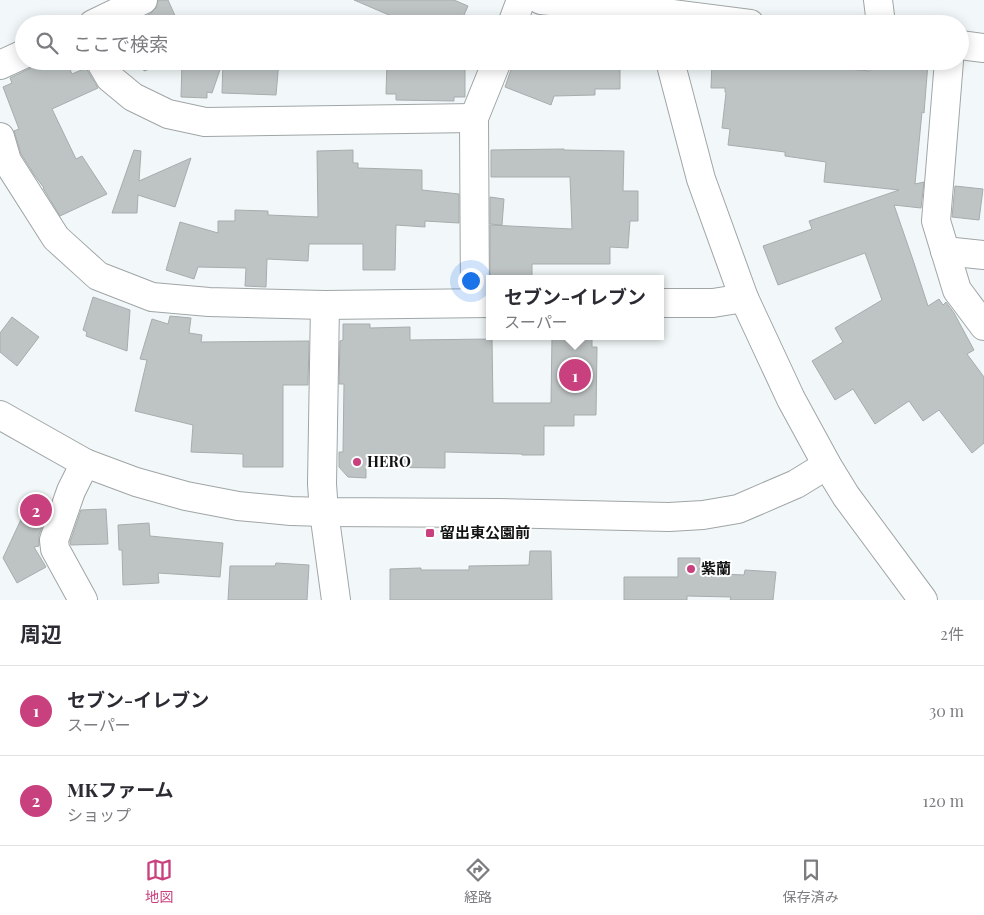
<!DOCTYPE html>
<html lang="ja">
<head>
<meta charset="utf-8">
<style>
	body { margin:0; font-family:"Playfair Display","Noto Sans JP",serif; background:#f2f2f3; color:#2b2b33 }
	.you { position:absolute; left:470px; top:280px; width:18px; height:18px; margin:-12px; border:4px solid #fff; border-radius:50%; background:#1a73e8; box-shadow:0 0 0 8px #1a73e833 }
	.badge { display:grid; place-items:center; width:32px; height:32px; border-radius:50%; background:#c8417e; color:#fff; font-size:16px; font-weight:700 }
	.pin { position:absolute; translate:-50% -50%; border:2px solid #fff; box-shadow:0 1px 5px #0006 }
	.popup { position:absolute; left:486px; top:275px; width:178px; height:65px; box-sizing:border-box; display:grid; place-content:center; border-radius:0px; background:#fff; filter:drop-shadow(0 1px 4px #0005); font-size:16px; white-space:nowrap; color:#7c7c81 }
	.popup b { font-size:19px; color:#2b2b33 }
	.popup::after { content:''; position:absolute; left:50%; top:100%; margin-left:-10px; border:10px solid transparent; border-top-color:#fff }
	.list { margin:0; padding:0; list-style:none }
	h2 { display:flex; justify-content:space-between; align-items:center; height:65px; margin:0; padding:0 20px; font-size:21px }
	h2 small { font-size:16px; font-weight:400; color:#7c7c81 }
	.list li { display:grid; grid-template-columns:32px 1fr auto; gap:15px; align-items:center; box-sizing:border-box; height:90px; padding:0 20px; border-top:1px solid #e1e1e2 }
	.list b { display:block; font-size:19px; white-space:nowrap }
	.list p { margin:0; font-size:16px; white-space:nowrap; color:#7c7c81 }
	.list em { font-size:16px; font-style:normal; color:#7c7c81 }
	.icon { flex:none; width:28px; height:28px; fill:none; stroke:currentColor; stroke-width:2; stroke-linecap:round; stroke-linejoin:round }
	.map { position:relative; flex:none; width:984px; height:600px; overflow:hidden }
	.search { position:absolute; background:#fff; box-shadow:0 2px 12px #0003; left:15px; right:15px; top:15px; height:55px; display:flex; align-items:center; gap:12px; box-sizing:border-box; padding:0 18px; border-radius:28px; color:#7c7c81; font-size:19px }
	.sheet { height:245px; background:#fff }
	nav { display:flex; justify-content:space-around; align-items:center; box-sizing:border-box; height:70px; border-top:1px solid #e1e1e2; background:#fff; font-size:14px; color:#7c7c81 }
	nav a { display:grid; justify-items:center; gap:2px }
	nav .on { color:#c8417e }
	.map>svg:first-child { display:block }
</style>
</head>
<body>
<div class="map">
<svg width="984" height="600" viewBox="0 0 984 600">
	<rect width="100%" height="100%" fill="#f2f8f9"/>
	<g fill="#bec3c4" stroke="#a7adad">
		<polygon points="158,0 168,0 177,20 170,24 130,24 150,14 156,8"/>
		<polygon points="354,0 454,0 468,6 464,15 468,16 465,24 410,24"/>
		<polygon points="540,16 618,24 539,24"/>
		<polygon points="37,61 66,61 72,74 86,68 98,88 52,109 76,159 82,156 107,194 60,216 43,188 44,188 35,176 21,154 14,131 19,129 3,87 12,83 10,78 31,68"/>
		<polygon points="140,61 173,61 144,71"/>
		<polygon points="182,61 223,61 212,93 207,92 207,98 181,97"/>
		<polygon points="223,61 279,61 276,95 222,93"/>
		<polygon points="387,61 449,61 447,65 465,65 465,97 454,97 454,101 396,100 396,94 386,94"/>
		<polygon points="514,61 620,61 620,89 595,89 595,95 554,96 551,105 505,87"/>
		<polygon points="712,61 741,61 804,65 870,71 871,61 913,61 928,63 924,113 922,112 915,184 924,182 921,208 894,205 913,260 928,306 939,299 943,305 946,302 954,313 974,350 967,354 984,377 984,443 972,453 939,410 923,421 909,401 875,424 853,389 835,400 812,361 843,342 835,328 882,300 865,253 778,285 763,246 812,229 809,221 899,190 824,182 826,162 785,156 785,152 728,145 730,129 722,128 726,93 725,92 725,88 711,88"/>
		<polygon points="564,149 564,150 624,151 623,191 638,191 638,221 630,221 628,248 610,247 610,264 532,264 532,279 502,279 502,278 490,277 490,225 572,229 570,177 491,177 491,150"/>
		<polygon points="134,150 141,151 139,181 191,158 175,207 138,195 137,213 112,213"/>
		<polygon points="353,150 353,163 358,163 358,168 422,170 422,190 459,194 459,223 425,221 425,227 396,225 395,270 363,270 363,244 309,244 308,261 267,259 266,287 245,286 246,268 198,267 194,279 166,270 180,222 218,233 218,221 235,221 235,210 268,211 268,215 318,217 317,151"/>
		<polygon points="955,186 983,189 979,220 952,217"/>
		<polygon points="490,197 504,199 502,225 490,224"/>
		<polygon points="93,297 130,310 127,351 86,336 87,332 83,330"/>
		<polygon points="170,316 191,318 189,333 202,335 201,342 309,341 308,385 283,385 283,467 243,467 243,454 191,452 193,425 135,411 147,360 140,359 152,319 168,324"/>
		<polygon points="12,317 39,337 17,366 0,352 0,333"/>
		<polygon points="343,324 370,324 370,328 410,327 410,340 492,339 493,403 551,403 552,336 592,336 592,347 597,347 596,415 574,415 574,426 544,426 544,455 522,455 522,454 445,452 445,468 366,467 366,478 348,477 339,467 339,452 343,452 344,384 339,384 340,341 343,340"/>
		<polygon points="31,498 49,507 39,535 39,546 34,547 46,567 17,583 3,558"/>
		<polygon points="106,509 108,544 71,545 70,542 81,510"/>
		<polygon points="149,523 150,536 223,543 220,577 158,573 159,583 123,585 122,550 119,550 118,525"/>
		<polygon points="530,551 551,551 552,600 390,600 390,569 421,568 421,570 469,570 469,566 529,565"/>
		<polygon points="678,558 700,558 700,573 744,575 745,570 776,572 773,600 730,600 731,597 687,596 687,600 624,600 624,577 678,577"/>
		<polygon points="276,563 309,565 307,600 228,600 230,566 275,566"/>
	</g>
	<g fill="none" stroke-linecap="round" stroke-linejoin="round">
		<g stroke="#a0a5a6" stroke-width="30">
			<g id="minor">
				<polyline points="541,0 665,13 750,24"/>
				<polyline points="878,0 881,24"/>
				<polyline points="93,24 143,0"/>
				<polyline points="512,24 521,0"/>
				<polyline points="960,45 984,48"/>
				<polyline points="100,61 110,78 133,97 168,114 205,122 474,118"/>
				<polyline points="670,61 701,179 744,298 791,399 827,465 846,496 923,600"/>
				<polyline points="949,61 936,221 957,290 984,326"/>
				<polyline points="0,65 24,54"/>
				<polyline points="0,137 7,161 56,238 98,276 152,297 209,302 325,305 490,303"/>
				<polyline points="945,251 984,255"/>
				<polyline points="475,303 474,118 497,61"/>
				<polyline points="660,303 713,303 744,298"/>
				<polyline points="325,305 322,484 324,512 336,600"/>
				<polyline points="0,415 85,463 136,482 186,496 238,506 291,511 324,512 497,513 669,517 703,515 738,509 796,484 827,465"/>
				<polyline points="83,600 55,549 54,540 71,491 85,463"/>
			</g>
		</g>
		<use href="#minor" stroke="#fff" stroke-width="28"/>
	</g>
	<g fill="#c8417e" stroke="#fff" stroke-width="2">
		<circle cx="357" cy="462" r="5"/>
		<rect x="425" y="528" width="10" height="10" rx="2.5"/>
		<circle cx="691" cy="569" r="5"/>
	</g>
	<g text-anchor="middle" stroke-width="4" stroke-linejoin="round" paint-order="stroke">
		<g font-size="15" font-weight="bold" fill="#121414" stroke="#fff" text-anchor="start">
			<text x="367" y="467">HERO</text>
			<text x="440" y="538">留出東公園前</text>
			<text x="701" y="574">紫蘭</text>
		</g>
	</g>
</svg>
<div class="you"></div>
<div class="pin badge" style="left:575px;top:375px">1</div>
<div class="popup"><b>セブン-イレブン</b>スーパー</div>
<div class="pin badge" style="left:36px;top:510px">2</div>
<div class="search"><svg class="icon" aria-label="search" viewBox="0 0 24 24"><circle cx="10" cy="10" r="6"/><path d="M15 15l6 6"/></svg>ここで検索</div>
</div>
<section class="sheet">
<h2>周辺<small>2件</small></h2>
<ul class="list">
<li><span class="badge">1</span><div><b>セブン-イレブン</b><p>スーパー</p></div><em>30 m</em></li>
<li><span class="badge">2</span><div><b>MKファーム</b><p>ショップ</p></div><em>120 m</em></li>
</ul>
</section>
<nav>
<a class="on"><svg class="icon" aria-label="map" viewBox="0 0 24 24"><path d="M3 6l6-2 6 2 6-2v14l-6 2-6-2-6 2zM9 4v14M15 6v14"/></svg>地図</a>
<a><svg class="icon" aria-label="directions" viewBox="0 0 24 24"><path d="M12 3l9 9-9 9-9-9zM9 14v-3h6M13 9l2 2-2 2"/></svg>経路</a>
<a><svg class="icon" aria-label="saved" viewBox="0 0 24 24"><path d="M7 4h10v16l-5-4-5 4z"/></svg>保存済み</a>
</nav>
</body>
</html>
